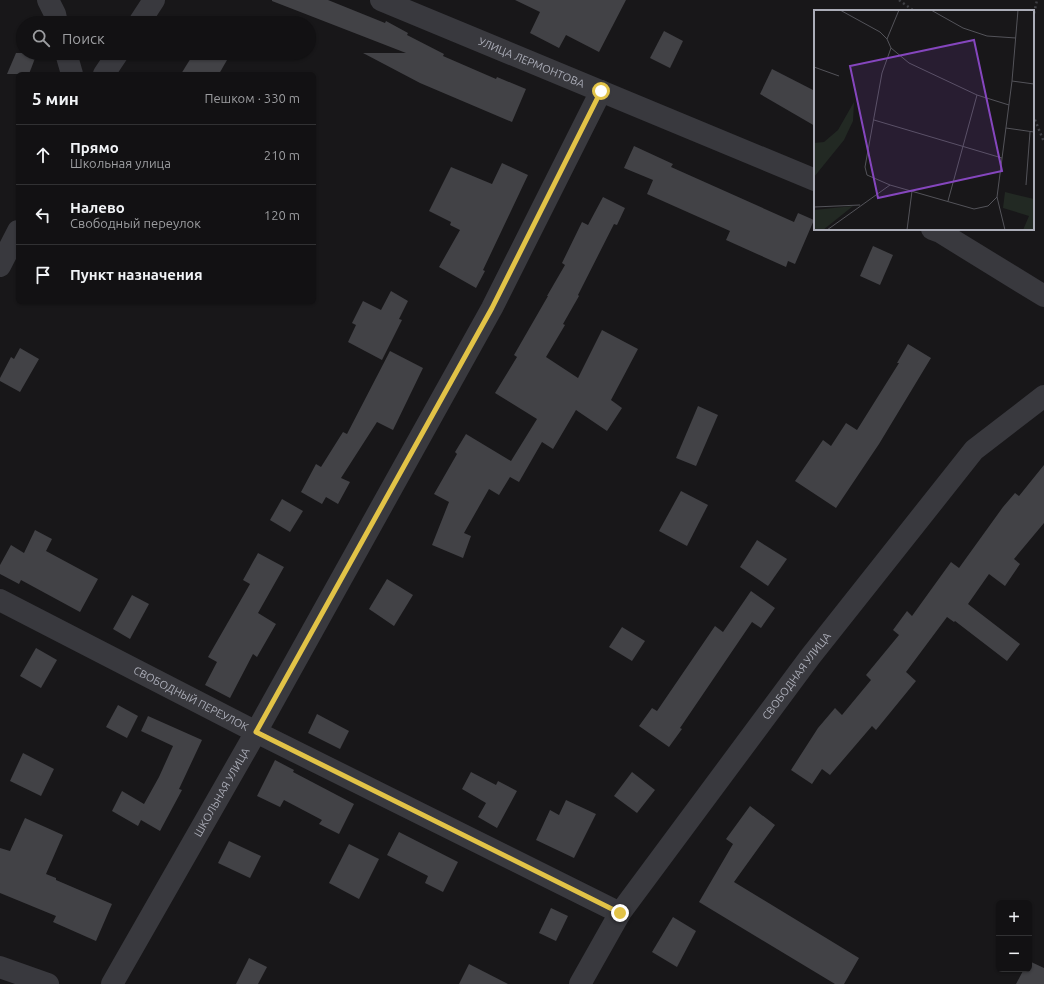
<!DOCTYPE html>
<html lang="ru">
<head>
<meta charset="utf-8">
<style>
	body { margin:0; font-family:Ubuntu,sans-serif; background:#1f1f21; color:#f1f3f6 }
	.controls { position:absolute; right:12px; bottom:12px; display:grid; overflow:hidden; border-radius:6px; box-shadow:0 1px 3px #0004 }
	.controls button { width:36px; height:36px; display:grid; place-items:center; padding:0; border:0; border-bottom:1px solid #313133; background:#121113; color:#f1f3f6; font:20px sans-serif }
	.stop { position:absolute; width:12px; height:12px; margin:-9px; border:3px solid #e2c347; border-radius:50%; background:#fff }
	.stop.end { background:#e2c347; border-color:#fff; box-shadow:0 1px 4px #0008 }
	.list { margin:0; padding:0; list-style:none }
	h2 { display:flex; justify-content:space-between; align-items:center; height:52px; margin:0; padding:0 16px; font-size:17px }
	h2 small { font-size:13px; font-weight:400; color:#9c9da0 }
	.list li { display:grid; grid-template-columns:26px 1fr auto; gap:12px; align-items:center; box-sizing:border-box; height:60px; padding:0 16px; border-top:1px solid #313133 }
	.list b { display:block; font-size:15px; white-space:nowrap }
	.list p { margin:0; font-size:13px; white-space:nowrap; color:#9c9da0 }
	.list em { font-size:13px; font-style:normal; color:#9c9da0 }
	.icon { flex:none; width:22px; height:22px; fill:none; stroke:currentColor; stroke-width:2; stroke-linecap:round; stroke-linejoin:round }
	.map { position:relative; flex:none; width:1044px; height:984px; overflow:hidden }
	.search { position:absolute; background:#121113; box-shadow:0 1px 3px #0004; left:16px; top:16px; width:300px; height:44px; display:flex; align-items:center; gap:10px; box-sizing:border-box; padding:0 14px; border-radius:22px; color:#9c9da0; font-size:15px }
	.panel { position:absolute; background:#121113; box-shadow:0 1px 3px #0004; left:16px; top:72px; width:300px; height:232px; border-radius:6px }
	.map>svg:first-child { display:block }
</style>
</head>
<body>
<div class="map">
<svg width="1044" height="984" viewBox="0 0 1044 984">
	<rect width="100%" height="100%" fill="#181719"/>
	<g fill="#424246">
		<polygon points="272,0 328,0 385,23 386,21 408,33 407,35 444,54 443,56 496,79 497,77 526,89 512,122 420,83 363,53 406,53 272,1"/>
		<polygon points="515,0 626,0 599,52 566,35 559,48 530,33 540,12"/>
		<polygon points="664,31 683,41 670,68 650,58"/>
		<polygon points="16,53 37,53 29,74 7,74"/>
		<polygon points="194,53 231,53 219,74 181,74"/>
		<polygon points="772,69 815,91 815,126 760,94"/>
		<polygon points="634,146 673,164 671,167 794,222 798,213 814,220 795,264 788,261 786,267 726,240 730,231 647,194 653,180 624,168"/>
		<polygon points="502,163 528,175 483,270 485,271 476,288 439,267 460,230 450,225 451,222 429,211 451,167 492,184"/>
		<polygon points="603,197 625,208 617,225 614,224 578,295 579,296 563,324 565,325 546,357 578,378 602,330 638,349 611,400 622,408 607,431 576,410 553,449 542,442 519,482 510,477 499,495 489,489 464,533 471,536 463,558 432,545 449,502 434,494 457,454 455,452 466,434 511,461 537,419 495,393 517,357 514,355 548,296 547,296 565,265 562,263 582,222 588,225"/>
		<polygon points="873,246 893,255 880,285 860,276"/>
		<polygon points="391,291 408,301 399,319 402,320 382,360 348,342 356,325 352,323 363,301 381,310"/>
		<polygon points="908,344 931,358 879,444 836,508 795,481 823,440 831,446 846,423 857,430 899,363 897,363"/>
		<polygon points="20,348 39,359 20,392 0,381 0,378 11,357 14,359"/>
		<polygon points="390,351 423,368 393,430 377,422 341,478 350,482 338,504 326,497 322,504 301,492 316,464 321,467 343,432 347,434"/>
		<polygon points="698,406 718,415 696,466 676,458"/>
		<polygon points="1044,465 1044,523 1014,559 1020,564 1005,586 989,574 968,604 1020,644 1007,661 955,621 954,622 947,617 906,672 916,681 876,730 872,726 830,775 822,769 812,784 791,770 818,728 835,708 842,715 871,680 866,675 899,635 893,630 907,611 912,616 951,562 959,568 1003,507 1015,493 1019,496"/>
		<polygon points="681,491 708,505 687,546 659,531"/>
		<polygon points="282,499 303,511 290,532 270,520"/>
		<polygon points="35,530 52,539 46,551 98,579 80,612 21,580 19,584 0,574 0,565 11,545 24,553"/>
		<polygon points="757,540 787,559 768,586 740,567"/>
		<polygon points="258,553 284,567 258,613 276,624 257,657 253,654 230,698 205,685 217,662 208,657 250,584 243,580"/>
		<polygon points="387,579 413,595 394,626 369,609"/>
		<polygon points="751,591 775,608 761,628 752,622 680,728 682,729 669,747 639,726 652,708 657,711 715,626 723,632"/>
		<polygon points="132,595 149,604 130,639 113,629"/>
		<polygon points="622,627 645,641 632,661 609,647"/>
		<polygon points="36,648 57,660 41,688 20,676"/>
		<polygon points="118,705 138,716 127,738 106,727"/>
		<polygon points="317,714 349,731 340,749 308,733"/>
		<polygon points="148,716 202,740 179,789 182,790 160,831 141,820 138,826 112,811 122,791 144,804 159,777 173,746 141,731"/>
		<polygon points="23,753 54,769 41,796 10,781"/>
		<polygon points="275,760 294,770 293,772 354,804 339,834 319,824 322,820 284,800 280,807 257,796"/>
		<polygon points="471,772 496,785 498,781 517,791 497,828 478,817 486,803 462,789"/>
		<polygon points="632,772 655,790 637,813 614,796"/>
		<polygon points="566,800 596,814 574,858 536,840 550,810 559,815"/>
		<polygon points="750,806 775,825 734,882 859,958 844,984 835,984 699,902 733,844 726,839"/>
		<polygon points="25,818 63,835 46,874 56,878 56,880 112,904 96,941 53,922 56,916 0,893 0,848 10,851"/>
		<polygon points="399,832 458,862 443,892 425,883 428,876 387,855"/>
		<polygon points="229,841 261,856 250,878 218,863"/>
		<polygon points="349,844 379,859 359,899 329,883"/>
		<polygon points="551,908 568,916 556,941 539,933"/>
		<polygon points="673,917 696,931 677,967 652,952"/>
		<polygon points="249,958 267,967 258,984 236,984"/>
		<polygon points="1029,961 1044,968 1044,984 1016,984 1024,969 1029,969"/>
		<polygon points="469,964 508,984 459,984"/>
	</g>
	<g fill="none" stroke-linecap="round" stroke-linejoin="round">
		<g stroke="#3f4045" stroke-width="2.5" stroke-dasharray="2 3" stroke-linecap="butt">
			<polyline points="899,0 914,11"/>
			<polyline points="1033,18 1037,0"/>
			<polyline points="1033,115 1044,142"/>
		</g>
		<g stroke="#39393e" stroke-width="22">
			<polyline points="48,0 55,14 57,23"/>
			<path id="s1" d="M381 0 815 180"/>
			<polyline points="139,23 154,0"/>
			<polyline points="66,53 72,74"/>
			<polyline points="104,74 118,53"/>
			<polyline points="932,229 940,232 1044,296"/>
			<polyline points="0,266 18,231"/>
			<path id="s2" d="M0 600 256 732 620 913"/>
			<polyline points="0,967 48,984"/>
			<path id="s3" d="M112 984 256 732 492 308 601 91"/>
			<path id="s4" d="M580 984 620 913 810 657 974 450 1044 396"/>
		</g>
	</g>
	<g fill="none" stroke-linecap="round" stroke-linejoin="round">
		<polyline stroke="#e2c347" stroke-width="5" points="601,91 492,308 256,732 620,913"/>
	</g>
	<g text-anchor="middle" stroke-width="3.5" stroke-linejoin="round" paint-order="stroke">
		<g font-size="11" fill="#abadb8" stroke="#131214">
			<text dy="4" stroke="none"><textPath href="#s1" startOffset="163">УЛИЦА ЛЕРМОНТОВА</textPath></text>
			<text dy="4" stroke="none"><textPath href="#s4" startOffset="377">СВОБОДНАЯ УЛИЦА</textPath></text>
			<text dy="4" stroke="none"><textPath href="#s2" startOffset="215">СВОБОДНЫЙ ПЕРЕУЛОК</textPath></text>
			<text dy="4" stroke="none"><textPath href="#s3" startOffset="221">ШКОЛЬНАЯ УЛИЦА</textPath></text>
		</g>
	</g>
	<g transform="translate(814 10)">
		<rect width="220" height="220" fill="#181719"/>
		<path d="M40 92 39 111 30 130 0 167V133L10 132 24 120ZM191 182 220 189V220H209L215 206 189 198ZM39 196 9 220H0V200Z" fill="#222923"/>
		<path fill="none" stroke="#535359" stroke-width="1" d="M26 0 66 22 73 29 77 38 95 53 163 85 195 95M117 0 149 18 173 26 202 28M73 29 85 0M77 38 68 63 51 157 53 165 76 175 160 199 174 196 183 187M0 57 25 66M198 71 220 74M60 110 188 148M192 118 220 122M212 175 216 122M134 191 163 85M0 197 46 195M13 220 76 175M93 220 98 181M191 220 183 187 198 71 204 0"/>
		<path fill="#8546be" fill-opacity="0.15" stroke="#8546be" stroke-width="2" d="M160 30 188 161 64 188 36 56Z"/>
		<rect width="220" height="220" fill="none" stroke="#abadb8" stroke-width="2"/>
	</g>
</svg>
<div class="controls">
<button>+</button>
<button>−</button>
</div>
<div class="stop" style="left:601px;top:91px"></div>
<div class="stop end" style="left:620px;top:913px"></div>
<div class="search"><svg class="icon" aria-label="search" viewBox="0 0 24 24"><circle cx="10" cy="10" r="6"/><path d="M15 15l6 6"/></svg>Поиск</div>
<section class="panel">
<h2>5 мин<small>Пешком · 330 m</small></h2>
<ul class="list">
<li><svg class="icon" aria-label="ahead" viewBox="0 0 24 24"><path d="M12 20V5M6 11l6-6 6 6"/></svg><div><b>Прямо</b><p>Школьная улица</p></div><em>210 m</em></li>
<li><svg class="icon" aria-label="left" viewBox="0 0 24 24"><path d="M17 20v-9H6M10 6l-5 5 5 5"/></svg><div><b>Налево</b><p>Свободный переулок</p></div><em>120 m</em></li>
<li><svg class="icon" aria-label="arrive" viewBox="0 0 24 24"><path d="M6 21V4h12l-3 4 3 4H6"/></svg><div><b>Пункт назначения</b></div></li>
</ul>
</section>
</div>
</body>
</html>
